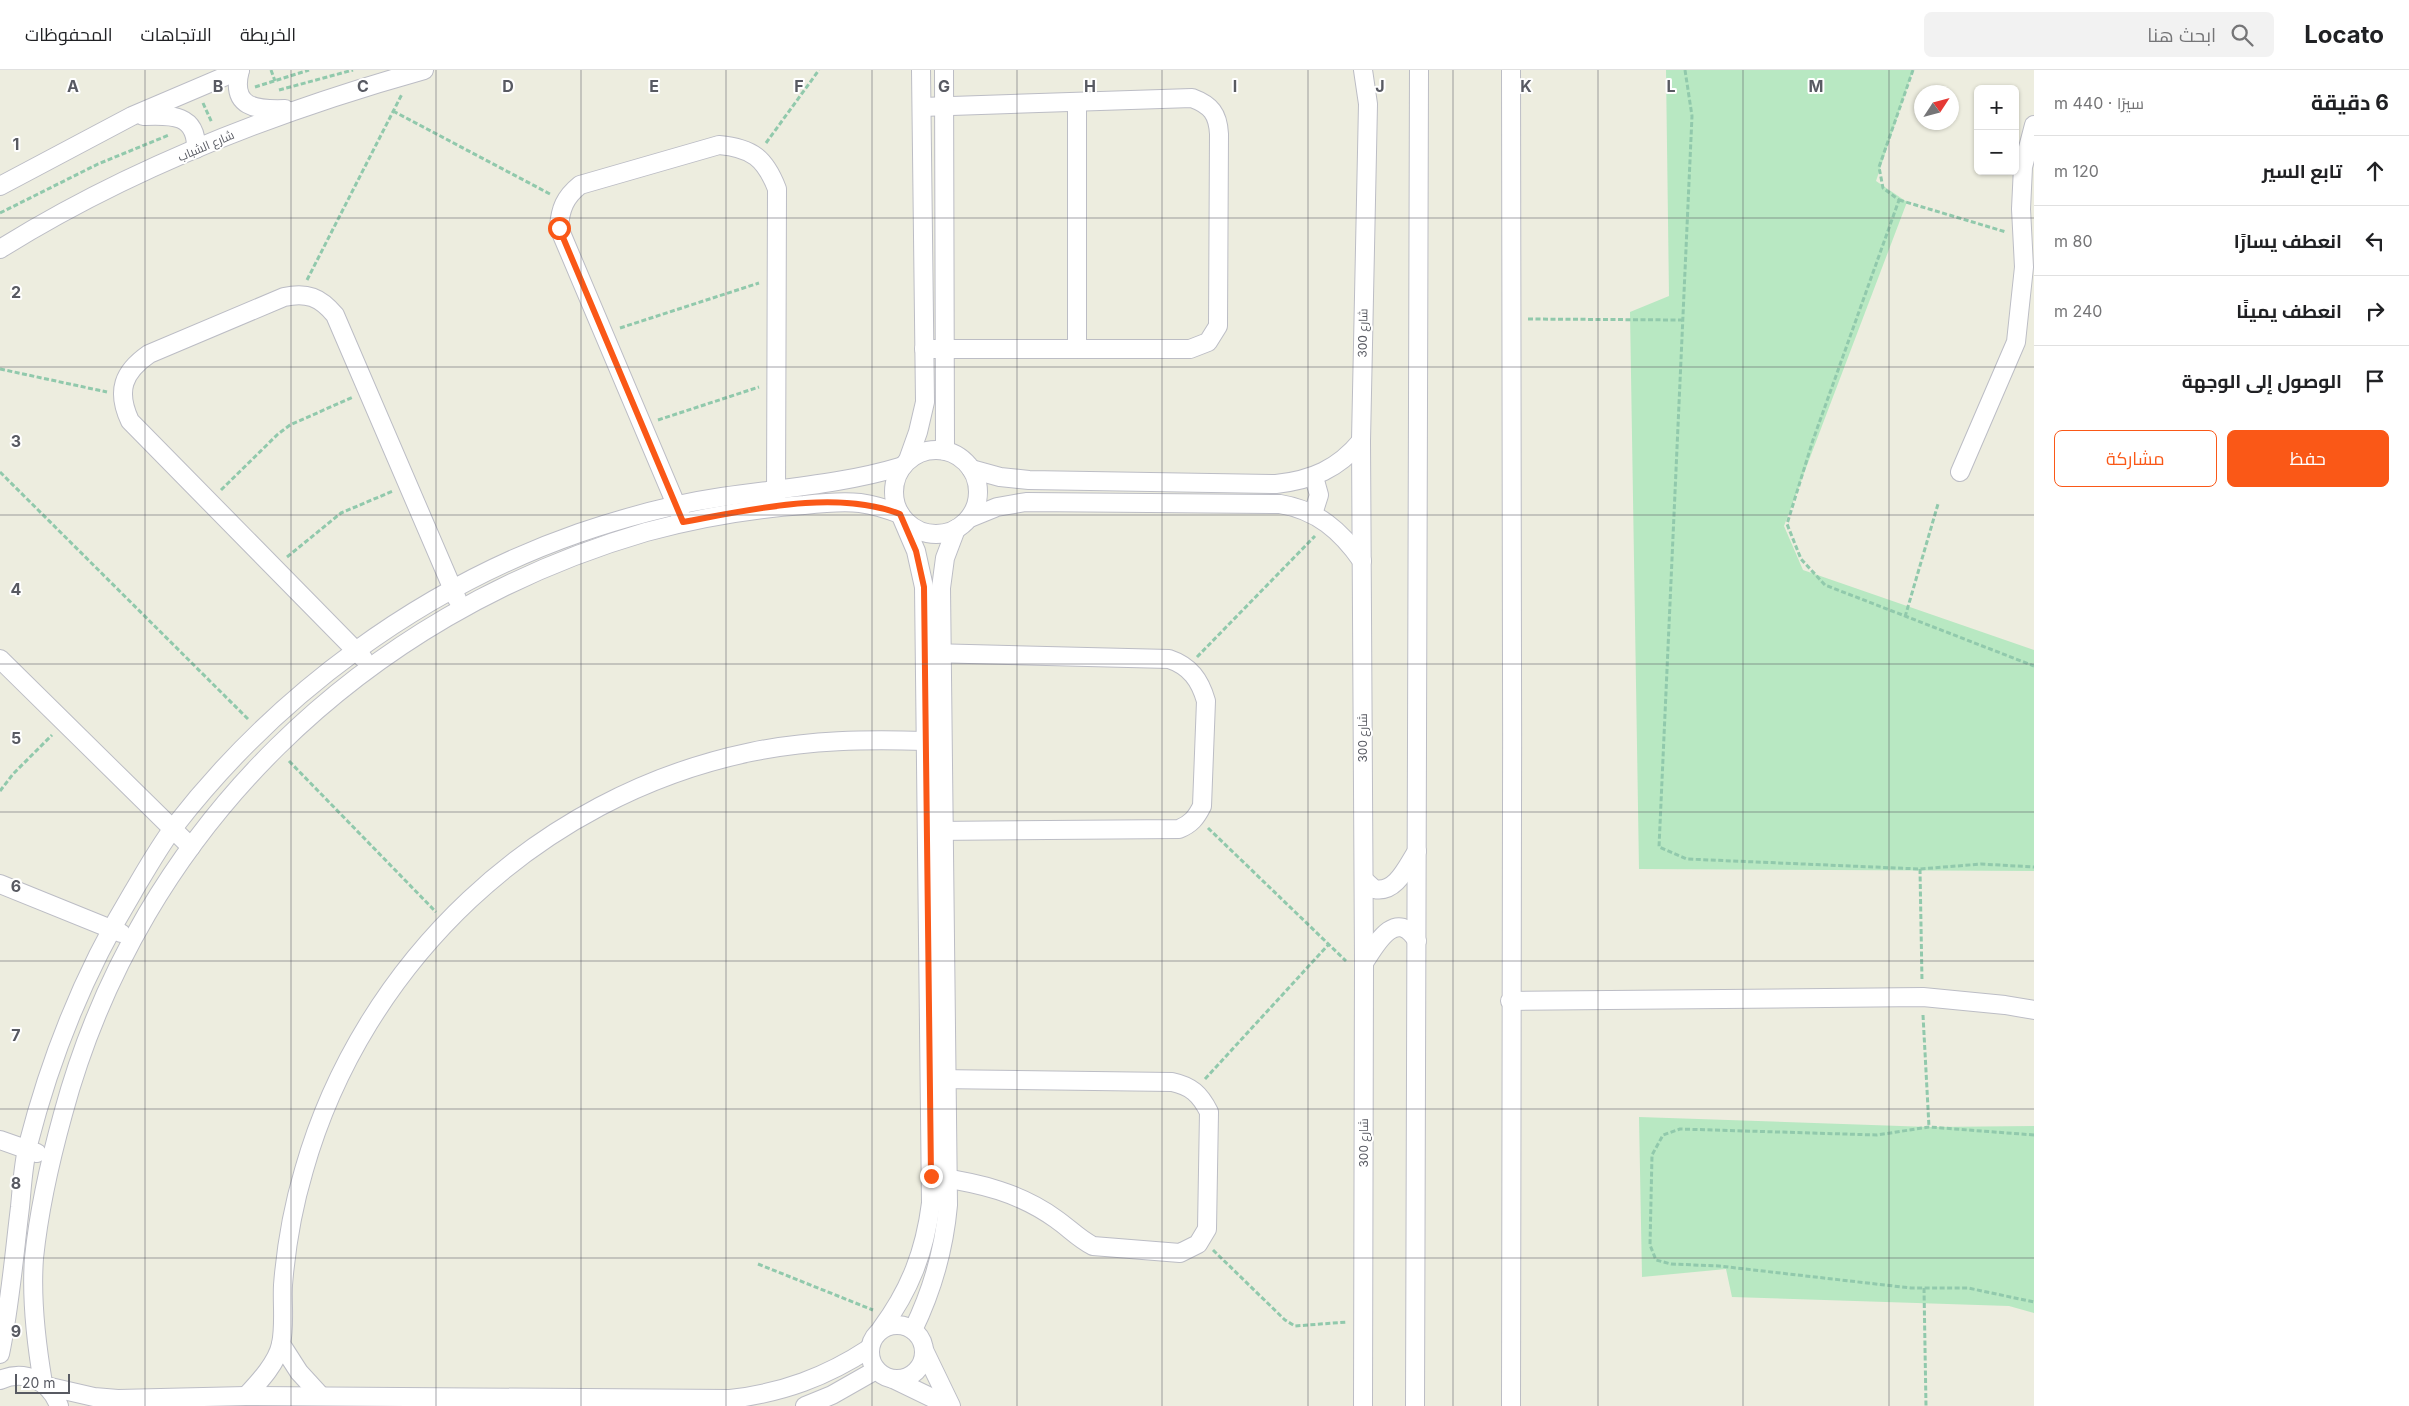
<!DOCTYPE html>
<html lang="ar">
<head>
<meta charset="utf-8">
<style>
	body { margin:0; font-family:Inter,Cairo,sans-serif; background:#f2f2f2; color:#202124; direction:rtl }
	.controls { position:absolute; right:15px; top:15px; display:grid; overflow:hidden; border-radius:8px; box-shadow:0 1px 4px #0004 }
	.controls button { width:45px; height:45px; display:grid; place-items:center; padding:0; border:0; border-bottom:1px solid #e0e0e0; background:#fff; color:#202124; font:25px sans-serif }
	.compass { position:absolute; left:1914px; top:15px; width:45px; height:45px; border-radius:50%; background:#fff; box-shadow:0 1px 4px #0004; rotate:54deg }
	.scale { position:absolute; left:15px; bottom:12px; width:55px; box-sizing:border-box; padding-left:5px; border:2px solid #585a62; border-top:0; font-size:14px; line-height:18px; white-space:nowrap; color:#585a62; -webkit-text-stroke:4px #fff; paint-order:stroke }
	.stop { position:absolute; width:15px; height:15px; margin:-11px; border:4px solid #fa5817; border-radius:50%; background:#fff }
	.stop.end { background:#fa5817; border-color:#fff; box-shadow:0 1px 5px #0008 }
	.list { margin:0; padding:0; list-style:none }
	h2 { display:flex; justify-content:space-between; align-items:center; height:65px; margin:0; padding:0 20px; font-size:21px }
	h2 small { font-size:16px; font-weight:400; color:#757577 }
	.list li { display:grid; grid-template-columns:32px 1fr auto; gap:15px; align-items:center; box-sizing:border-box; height:70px; padding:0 20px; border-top:1px solid #e0e0e0 }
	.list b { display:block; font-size:19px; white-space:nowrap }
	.list em { font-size:16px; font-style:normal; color:#757577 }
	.actions { display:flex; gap:10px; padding:15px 20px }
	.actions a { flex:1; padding:11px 0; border:1px solid #fa5817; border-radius:8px; text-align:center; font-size:18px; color:#fa5817 }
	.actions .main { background:#fa5817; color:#fff }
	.icon { flex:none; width:28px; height:28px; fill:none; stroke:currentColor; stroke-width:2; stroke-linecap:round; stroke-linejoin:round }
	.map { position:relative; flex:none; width:2034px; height:1336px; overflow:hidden; direction:ltr }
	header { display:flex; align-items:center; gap:30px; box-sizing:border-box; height:70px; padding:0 25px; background:#fff; border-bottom:1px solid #e0e0e0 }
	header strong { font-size:24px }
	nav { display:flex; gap:28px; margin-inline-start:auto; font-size:18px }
	.search { width:350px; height:45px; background:#f2f2f2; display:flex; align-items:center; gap:12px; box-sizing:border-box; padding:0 18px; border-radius:8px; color:#757577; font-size:19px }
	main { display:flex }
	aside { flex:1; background:#fff }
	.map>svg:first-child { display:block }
</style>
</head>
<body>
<header>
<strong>Locato</strong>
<div class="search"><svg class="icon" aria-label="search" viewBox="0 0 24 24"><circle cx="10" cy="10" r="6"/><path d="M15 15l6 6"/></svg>ابحث هنا</div>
<nav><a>الخريطة</a><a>الاتجاهات</a><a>المحفوظات</a></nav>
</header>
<main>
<aside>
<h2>6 دقيقة<small>سيرًا · 440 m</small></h2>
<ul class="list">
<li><svg class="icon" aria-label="ahead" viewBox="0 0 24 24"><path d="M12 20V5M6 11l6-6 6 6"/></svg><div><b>تابع السير</b></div><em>120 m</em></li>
<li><svg class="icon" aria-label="left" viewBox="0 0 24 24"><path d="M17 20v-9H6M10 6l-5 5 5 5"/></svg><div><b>انعطف يسارًا</b></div><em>80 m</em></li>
<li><svg class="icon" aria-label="right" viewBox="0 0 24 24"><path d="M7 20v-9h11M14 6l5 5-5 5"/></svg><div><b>انعطف يمينًا</b></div><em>240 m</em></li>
<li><svg class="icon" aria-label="arrive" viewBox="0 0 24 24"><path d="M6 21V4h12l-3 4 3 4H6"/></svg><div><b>الوصول إلى الوجهة</b></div></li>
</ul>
<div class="actions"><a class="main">حفظ</a><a>مشاركة</a></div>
</aside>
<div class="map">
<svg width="2034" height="1336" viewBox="0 0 2034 1336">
	<rect width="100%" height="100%" fill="#ededdf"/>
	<g fill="#b8e8c2">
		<polygon points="1666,0 1913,0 1876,111 1907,132 1784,456 1803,500 2034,580 2034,801 1639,799 1630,242 1669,226"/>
		<polygon points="1639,1047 1929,1057 2034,1056 2034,1243 2009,1236 1732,1227 1726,1199 1642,1207"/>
	</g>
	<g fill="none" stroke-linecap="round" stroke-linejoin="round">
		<g stroke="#bcbdc5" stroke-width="20">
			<g id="minor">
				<path d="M240 0C230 38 256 40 285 39"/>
				<polyline points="944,0 945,381"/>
				<path d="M1511 0C1515 445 1510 891 1511 1336"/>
				<path d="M922 37 1192 28C1211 35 1218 44 1219 64L1218 256 1208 272 1190 279H924"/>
				<path d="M143 46C170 45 197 43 196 79"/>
				<polyline points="0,116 132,46 240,0"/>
				<path d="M0 179C130 98 277 41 424 0"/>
				<polyline points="1077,279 1077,32"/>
				<circle cx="936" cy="422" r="42"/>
				<polyline points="908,390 918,362 925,332 921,0"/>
				<path d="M971 399 1000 407 1029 410 1276 414C1312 410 1338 399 1361 371"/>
				<polyline points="1960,402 2016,272 2024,197 2021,139 2023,97 2034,55"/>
				<path d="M680 444 559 158C560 139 565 127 580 115L719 75C752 78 765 88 777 119L776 431"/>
				<polyline points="1313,444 1319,425 1314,407"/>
				<path d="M970 448 997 437 1026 432 1280 434C1317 440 1341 461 1362 491"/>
				<path d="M930 583 1169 589C1190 596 1200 610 1206 631L1202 736C1196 748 1191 754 1179 759L932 761"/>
				<path d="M363 588 130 351C116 321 123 302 149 284L284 227C307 222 320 227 335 245L457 529"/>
				<polyline points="0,589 191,777"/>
				<path d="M1364 810 1374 819C1396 824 1407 796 1417 781"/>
				<polyline points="0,814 121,863"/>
				<path d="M1364 893C1376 874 1396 837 1417 871"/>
				<polyline points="1510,931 1923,927 2005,935 2034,940"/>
				<polyline points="0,1070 37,1083"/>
				<path d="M936 1107C980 1113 1020 1123 1056 1149 1069 1158 1079 1169 1093 1176L1180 1183 1198 1174 1207 1159 1209 1042C1200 1024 1191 1016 1172 1012L936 1009"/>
				<circle cx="897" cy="1282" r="27"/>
				<path d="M881 1259C910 1220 925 1181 931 1133L924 517 916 481 901 446"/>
				<path d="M913 1260C933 1219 944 1180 948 1135L941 518 945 488 956 459"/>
				<polyline points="281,1274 299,1302 321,1326"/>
				<polyline points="924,1280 951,1336"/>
				<path d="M0 1284C10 1236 14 1186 20 1137 22 1117 23 1095 28 1075 51 985 85 901 133 822 146 800 159 777 174 757 277 624 421 518 579 463 626 447 674 434 722 427 783 418 844 414 903 396"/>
				<polyline points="893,1309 949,1336"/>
				<path d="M0 1310C25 1299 50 1311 59 1336"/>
				<path d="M43 1313C36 1272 31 1229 34 1188 39 1139 50 1091 63 1044 140 758 364 544 646 462 697 448 750 439 804 435 822 433 841 431 860 433 874 435 887 439 900 444"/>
				<path d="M46 1316 94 1327 118 1329 246 1326 730 1329C782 1323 826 1307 870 1278"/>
				<path d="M246 1326C259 1312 277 1293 281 1274 285 1255 282 1234 283 1215 286 1177 293 1137 304 1100 363 892 538 726 751 682 809 670 867 669 925 671"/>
				<polyline points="805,1336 832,1325 876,1300"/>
				<polyline points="1363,1336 1364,893 1361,371 1368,34 1363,0"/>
				<polyline points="1415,1336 1419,0"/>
			</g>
		</g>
		<g stroke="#91c9ac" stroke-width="3" stroke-dasharray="5 2.5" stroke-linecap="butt">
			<polyline points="271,0 275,11"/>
			<polyline points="1685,0 1692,46 1659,777 1687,789 1920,799 1981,794 2034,797"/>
			<polyline points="1913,0 1879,97 1883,118 1899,130 1813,370 1787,454 1801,489 1825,515 2034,596"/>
			<polyline points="255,17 309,0"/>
			<polyline points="279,20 353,0"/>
			<polyline points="203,33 212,53"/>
			<polyline points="393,41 550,124"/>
			<polyline points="766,73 819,0"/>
			<polyline points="1899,130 2006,162"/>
			<polyline points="0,143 98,94 169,65"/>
			<polyline points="307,210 402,24"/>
			<polyline points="1528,249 1682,250"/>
			<polyline points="620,258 759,213"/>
			<polyline points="0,299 107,322"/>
			<polyline points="658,350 759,317"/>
			<polyline points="0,402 248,649"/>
			<polyline points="221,420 278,364 290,355 353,327"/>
			<polyline points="287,487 341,443 393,421"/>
			<polyline points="1905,547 1938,434"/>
			<polyline points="1197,587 1315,466"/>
			<polyline points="289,691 436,842"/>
			<polyline points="0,721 13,704 52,665"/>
			<polyline points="1208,758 1346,891"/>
			<polyline points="1920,799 1922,911"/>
			<polyline points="1923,945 1929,1057"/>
			<polyline points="1205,1009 1329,874"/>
			<polyline points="2034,1065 1929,1057 1877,1065 1680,1059 1663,1065 1652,1085 1650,1175 1656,1190 1671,1194 1719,1196 1911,1218 1968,1218 2034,1232"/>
			<polyline points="1213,1180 1285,1250 1295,1256 1347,1252"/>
			<polyline points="758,1194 873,1240"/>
			<polyline points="1924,1218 1926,1336"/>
		</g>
		<use href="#minor" stroke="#fff" stroke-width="18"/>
	</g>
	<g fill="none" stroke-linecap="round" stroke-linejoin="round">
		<path stroke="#fa5817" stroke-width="6" d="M559 158 683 452C750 440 835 419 900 444L916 481 924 517 931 1106"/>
	</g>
	<path fill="none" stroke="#585a62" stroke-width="1" stroke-opacity="0.55" d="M145 0V1336M291 0V1336M436 0V1336M581 0V1336M726 0V1336M872 0V1336M1017 0V1336M1162 0V1336M1308 0V1336M1453 0V1336M1598 0V1336M1743 0V1336M1889 0V1336M0 148H2034M0 297H2034M0 445H2034M0 594H2034M0 742H2034M0 891H2034M0 1039H2034M0 1188H2034"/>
	<g text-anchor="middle" stroke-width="4" stroke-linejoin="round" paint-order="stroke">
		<g font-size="12" fill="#585a62" stroke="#fff">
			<text transform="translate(206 76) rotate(-23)" y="4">شارع الشباب</text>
			<text transform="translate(1363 263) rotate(-89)" y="4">شارع 300</text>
			<text transform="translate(1363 668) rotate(-90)" y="4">شارع 300</text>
			<text transform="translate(1364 1073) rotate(-90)" y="4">شارع 300</text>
		</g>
	</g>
	<g font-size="16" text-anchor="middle" font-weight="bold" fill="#585a62" stroke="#fff" stroke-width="4" stroke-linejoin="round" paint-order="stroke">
		<text x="73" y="22">A</text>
		<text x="218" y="22">B</text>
		<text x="363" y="22">C</text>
		<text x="508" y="22">D</text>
		<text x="654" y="22">E</text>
		<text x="799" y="22">F</text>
		<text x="944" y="22">G</text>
		<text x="1090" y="22">H</text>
		<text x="1235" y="22">I</text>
		<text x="1380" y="22">J</text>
		<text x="1526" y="22">K</text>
		<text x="1671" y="22">L</text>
		<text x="1816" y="22">M</text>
		<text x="16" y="80">1</text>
		<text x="16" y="228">2</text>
		<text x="16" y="377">3</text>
		<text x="16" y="525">4</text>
		<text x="16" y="674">5</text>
		<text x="16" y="822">6</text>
		<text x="16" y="971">7</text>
		<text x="16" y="1119">8</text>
		<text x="16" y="1267">9</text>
	</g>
</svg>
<div class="controls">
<button>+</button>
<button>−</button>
</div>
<svg class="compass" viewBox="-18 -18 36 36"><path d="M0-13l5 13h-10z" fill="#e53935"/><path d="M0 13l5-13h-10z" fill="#757577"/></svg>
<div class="scale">20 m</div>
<div class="stop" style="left:559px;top:158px"></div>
<div class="stop end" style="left:931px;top:1106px"></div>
</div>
</main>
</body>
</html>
